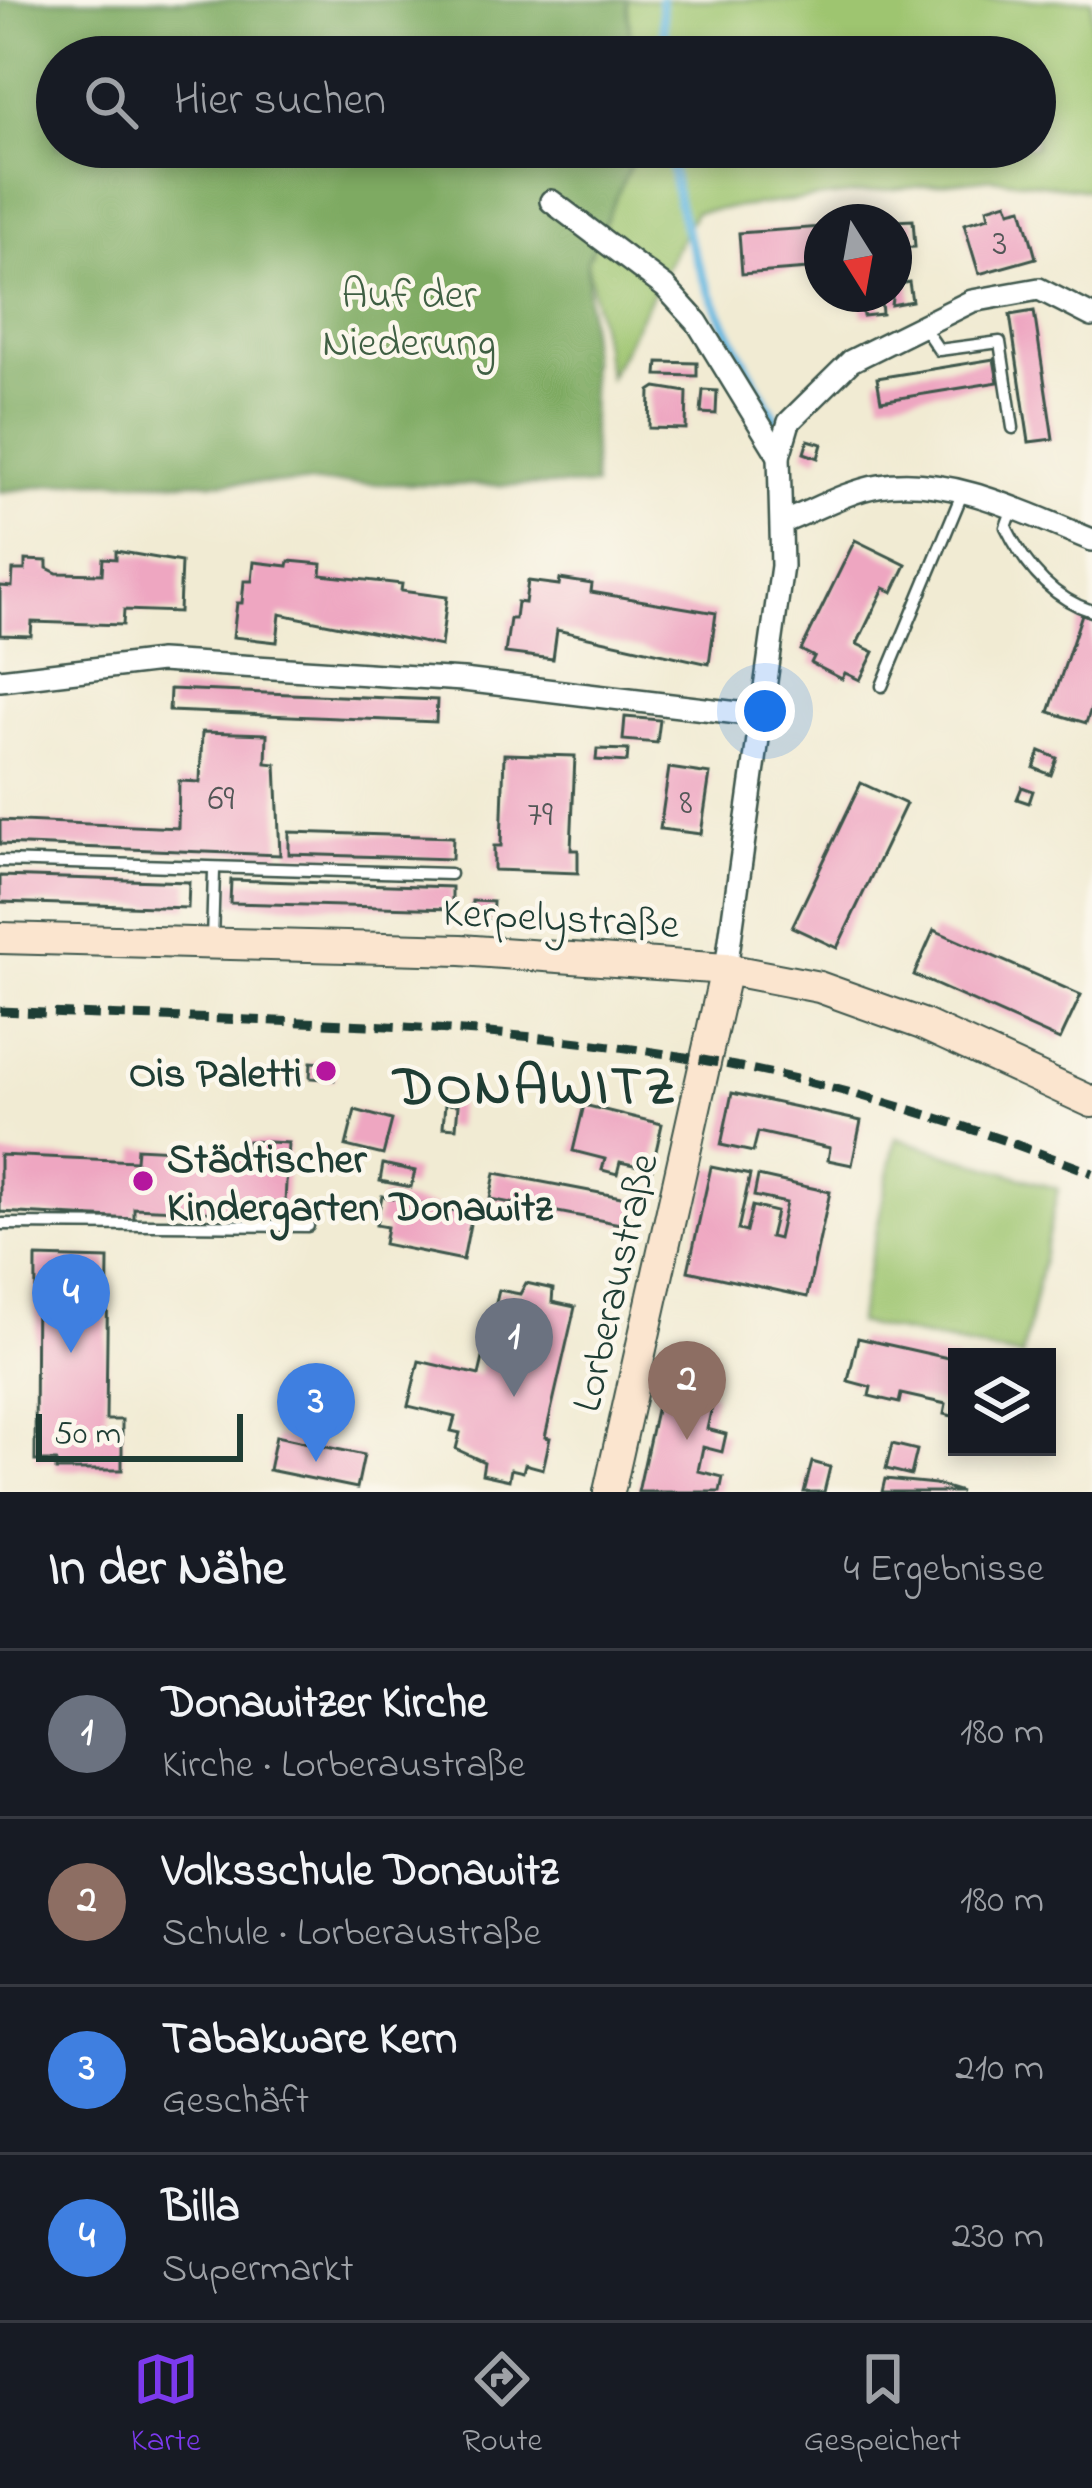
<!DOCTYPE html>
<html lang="de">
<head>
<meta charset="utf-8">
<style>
	body { margin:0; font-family:"Indie Flower",sans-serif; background:#242831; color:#f1f3f6 }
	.controls { position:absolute; right:36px; bottom:36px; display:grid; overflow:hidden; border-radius:0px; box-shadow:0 6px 18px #0003 }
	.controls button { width:108px; height:108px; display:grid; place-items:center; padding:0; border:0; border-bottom:3px solid #363941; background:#171b24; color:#f1f3f6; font:60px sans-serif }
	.compass { position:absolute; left:804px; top:204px; width:108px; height:108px; border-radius:50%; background:#171b24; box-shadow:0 6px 18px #0003; rotate:169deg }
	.scale { position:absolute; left:36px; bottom:30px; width:207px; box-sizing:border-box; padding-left:12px; border:6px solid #1f3d34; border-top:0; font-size:33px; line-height:42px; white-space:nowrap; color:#1f3d34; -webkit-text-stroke:9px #fbf7ec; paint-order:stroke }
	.you { position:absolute; left:765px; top:711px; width:42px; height:42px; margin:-30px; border:9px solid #fff; border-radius:50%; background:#1a73e8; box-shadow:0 0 0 18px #1a73e833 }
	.badge { display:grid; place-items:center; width:78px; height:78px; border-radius:50%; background:#7c3aed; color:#fff; font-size:39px; font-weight:700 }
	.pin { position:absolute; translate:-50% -99px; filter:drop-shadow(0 3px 6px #0008) }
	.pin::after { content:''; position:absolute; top:63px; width:42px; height:36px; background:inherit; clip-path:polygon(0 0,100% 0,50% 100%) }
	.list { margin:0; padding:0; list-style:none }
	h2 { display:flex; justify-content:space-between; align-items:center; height:156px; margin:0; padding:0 48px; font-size:51px }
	h2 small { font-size:39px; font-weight:400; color:#9ea1a6 }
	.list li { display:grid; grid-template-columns:78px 1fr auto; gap:36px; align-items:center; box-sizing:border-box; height:168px; padding:0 48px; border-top:3px solid #363941 }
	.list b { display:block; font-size:45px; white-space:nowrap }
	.list p { margin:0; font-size:39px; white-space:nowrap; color:#9ea1a6 }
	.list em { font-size:39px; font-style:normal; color:#9ea1a6 }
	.icon { flex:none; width:66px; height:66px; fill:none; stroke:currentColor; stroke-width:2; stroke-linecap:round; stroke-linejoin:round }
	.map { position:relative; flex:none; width:1092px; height:1492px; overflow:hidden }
	.search { position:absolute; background:#171b24; box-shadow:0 6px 18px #0003; left:36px; right:36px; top:36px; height:132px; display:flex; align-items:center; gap:30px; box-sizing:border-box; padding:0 42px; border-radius:66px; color:#9ea1a6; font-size:45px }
	.sheet { height:828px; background:#171b24 }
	nav { display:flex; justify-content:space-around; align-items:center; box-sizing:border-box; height:168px; border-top:3px solid #363941; background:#171b24; font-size:33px; color:#9ea1a6 }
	nav a { display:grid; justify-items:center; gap:6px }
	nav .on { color:#7c3aed }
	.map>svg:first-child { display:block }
</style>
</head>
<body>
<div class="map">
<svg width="1092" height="1492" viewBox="0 0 1092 1492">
	<rect width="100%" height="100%" fill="#fbf7ec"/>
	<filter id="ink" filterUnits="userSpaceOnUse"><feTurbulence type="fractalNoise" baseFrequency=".00833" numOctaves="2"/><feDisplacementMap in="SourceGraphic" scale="24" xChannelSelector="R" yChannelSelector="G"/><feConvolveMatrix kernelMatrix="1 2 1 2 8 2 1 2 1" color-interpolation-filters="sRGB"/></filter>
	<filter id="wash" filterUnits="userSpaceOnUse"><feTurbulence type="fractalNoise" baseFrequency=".004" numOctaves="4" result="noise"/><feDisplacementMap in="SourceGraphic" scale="48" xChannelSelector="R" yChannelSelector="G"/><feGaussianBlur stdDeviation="2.7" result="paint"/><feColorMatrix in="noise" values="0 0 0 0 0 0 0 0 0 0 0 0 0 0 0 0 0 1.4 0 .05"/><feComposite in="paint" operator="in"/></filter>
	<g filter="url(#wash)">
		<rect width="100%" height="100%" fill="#f1ebd3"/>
		<g fill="#9ec570" stroke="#5e8152" stroke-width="3">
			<polygon points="627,0 1092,0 1092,190 991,178 695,212 609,377 587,261 639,147 1035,147 1035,57 632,57"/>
			<polygon points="896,1138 1058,1189 1022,1357 857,1323"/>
		</g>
		<polygon fill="#7eaa62" stroke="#4e744b" stroke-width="3" points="0,0 627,0 632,57 57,57 57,147 639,147 587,261 594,486 82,481 0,492"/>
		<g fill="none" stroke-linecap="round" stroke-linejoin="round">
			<g stroke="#64b7e0" stroke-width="9">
				<polyline points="661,0 666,57"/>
				<path d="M670 147C675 243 732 337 777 421"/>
			</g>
		</g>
		<g id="blocks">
			<g fill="#eea6c1">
				<polygon points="1007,202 1010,211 1022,208 1036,258 979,274 964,224 989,217 987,208"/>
				<polygon points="913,220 915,247 894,248 894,221"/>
				<polygon points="822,227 821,268 742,274 739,233"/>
				<polygon points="909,282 912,301 891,305 894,285"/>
				<polygon points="881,301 882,314 863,316 861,303"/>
				<polygon points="1034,311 1053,439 1029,442 1010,315"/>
				<polygon points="994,359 998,382 881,401 877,378"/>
				<polygon points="658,362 697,363 697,376 657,375"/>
				<polygon points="656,387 687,392 686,429 649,428 650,391"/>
				<polygon points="703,390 717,391 716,414 701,413"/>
				<polygon points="808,440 822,444 818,458 804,453"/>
				<polygon points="855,540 906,565 893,592 884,588 857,644 874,652 860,680 845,673 842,679 811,663 814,657 801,650"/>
				<polygon points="116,551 181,562 179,612 124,610 123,625 32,622 31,636 0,635 0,586 12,587 13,570 25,570 25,560 47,561 47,568 57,573 102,574 103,558 116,559"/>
				<polygon points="289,561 322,564 321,575 402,584 401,591 447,597 441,646 280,614 277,642 233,637 237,603 242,603 244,581 252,581 254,562 288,566"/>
				<polygon points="560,579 592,584 591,592 716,613 709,664 557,630 553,659 505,653 510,619 515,619 517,602 525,603 528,581 559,585"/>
				<polygon points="1082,614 1092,617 1092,706 1086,723 1049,712"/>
				<polygon points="170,689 437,700 436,722 169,711"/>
				<polygon points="625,717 660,720 657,743 623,740"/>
				<polygon points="202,732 267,734 266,763 276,764 280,855 0,844 0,820 178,828 179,781 200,782"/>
				<polygon points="597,749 628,750 627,762 596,760"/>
				<polygon points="1040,751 1057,758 1051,775 1034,768"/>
				<polygon points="504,754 575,756 571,850 578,850 578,873 494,870 494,846 501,846"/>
				<polygon points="669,768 710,774 701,834 660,829"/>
				<polygon points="861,783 906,804 837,948 792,927"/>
				<polygon points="1022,787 1033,791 1029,803 1017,799"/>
				<polygon points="289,832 453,837 452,859 289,854"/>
				<polygon points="0,876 189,882 188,908 0,902"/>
				<polygon points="231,880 452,887 452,909 230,903"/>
				<polygon points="472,901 493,902 492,921 471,920"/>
				<polygon points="934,930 1081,995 1060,1040 914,975"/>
				<polygon points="311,1062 336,1064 334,1080 310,1078"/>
				<polygon points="732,1093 861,1121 852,1165 828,1160 830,1148 758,1132 753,1152 721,1145"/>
				<polygon points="445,1104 458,1105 456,1128 443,1127"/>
				<polygon points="584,1105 662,1124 652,1169 620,1162 617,1174 602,1170 605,1159 573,1151"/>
				<polygon points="355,1110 392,1120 383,1155 346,1146"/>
				<polygon points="248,1141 288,1143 285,1203 245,1201 244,1213 134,1208 134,1219 0,1212 0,1155 136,1161 137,1148 247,1154"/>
				<polygon points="383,1164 415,1171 411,1187 380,1181"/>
				<polygon points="711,1167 750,1175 738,1230 746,1232 752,1206 776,1212 770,1237 778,1239 786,1203 754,1196 758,1176 830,1192 807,1297 688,1271"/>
				<polygon points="495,1173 642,1201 636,1227 490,1199"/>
				<polygon points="382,1196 472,1214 463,1260 384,1244 387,1227 376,1225"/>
				<polygon points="36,1257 108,1259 106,1420 122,1420 122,1470 56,1470 56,1461 35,1461"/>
				<polygon points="526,1283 553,1289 552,1302 575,1307 545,1437 550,1438 543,1469 525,1464 523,1472 511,1469 509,1480 482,1474 484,1462 456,1449 460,1433 451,1431 455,1417 408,1406 419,1361 479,1375 499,1290 520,1294"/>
				<polygon points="858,1338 957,1360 957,1417 944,1414 946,1404 901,1394 899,1403 869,1396 871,1387 848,1381"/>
				<polygon points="662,1383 715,1394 707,1429 726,1434 722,1452 703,1447 698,1471 723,1477 720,1492 638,1492"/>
				<polygon points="276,1436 364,1455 357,1488 269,1470"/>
				<polygon points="892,1444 917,1450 911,1475 886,1469"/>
				<polygon points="812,1462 830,1467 824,1492 804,1492"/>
				<polygon points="885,1479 935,1484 961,1492 882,1492"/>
			</g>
		</g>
	</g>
	<g filter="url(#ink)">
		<use href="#blocks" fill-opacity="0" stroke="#3e574c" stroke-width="3"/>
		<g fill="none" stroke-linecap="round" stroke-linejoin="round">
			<g stroke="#3e574c" stroke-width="15">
				<g id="lane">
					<polyline points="922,325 939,350 1000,342 1013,428"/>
					<path d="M1013 508 1006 527C1025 566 1051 598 1092 611"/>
					<polyline points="882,686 962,494"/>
					<polyline points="0,861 450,874"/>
					<polyline points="212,941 214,871"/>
					<polyline points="0,1224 308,1226"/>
				</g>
			</g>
			<g stroke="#3e574c" stroke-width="26">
				<g id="street">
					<polyline points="551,201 665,287 697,322 779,456"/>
					<path d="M784 522C814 510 848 491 879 486 950 474 1028 514 1092 540"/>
					<polyline points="0,680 160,661 463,680 763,716"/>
					<polyline points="726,969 782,566 779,456 789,422 851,361 972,301 1039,289 1092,316"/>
				</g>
			</g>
			<g stroke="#3e574c" stroke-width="34">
				<g id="secondary">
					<polyline points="0,938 461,950 726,969 819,987 922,1024 1092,1102"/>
					<polyline points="609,1492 726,969"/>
				</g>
			</g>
			<use href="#lane" stroke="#fff" stroke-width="10"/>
			<use href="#street" stroke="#fff" stroke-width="21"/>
			<use href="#secondary" stroke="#fbe5cf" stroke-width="30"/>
			<path stroke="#1f3d34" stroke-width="9" stroke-dasharray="18 9" stroke-linecap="butt" d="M0 1011C235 1022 476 1019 708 1061 839 1084 969 1125 1092 1173"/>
		</g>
	</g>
	<g fill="#b5179e" stroke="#fbf7ec" stroke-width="4.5">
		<circle cx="326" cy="1071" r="12"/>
		<circle cx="143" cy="1181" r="12"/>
	</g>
	<g text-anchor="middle" stroke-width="9" stroke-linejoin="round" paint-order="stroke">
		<g font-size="36" fill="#535757">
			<text x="1000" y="254">3</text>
			<text x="221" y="809">69</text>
			<text x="686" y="813">8</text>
			<text x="540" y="825">79</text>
		</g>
		<g font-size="42" fill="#3f5f43" stroke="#fbf7ec">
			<text x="409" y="307">Auf der<tspan x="409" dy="48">Niederung</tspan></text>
		</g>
		<g font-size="42" fill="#1f3d34" stroke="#fbf7ec">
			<text transform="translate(561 916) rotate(3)" y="15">Kerpelystraße</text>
			<text transform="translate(613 1282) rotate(-77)" y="15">Lorberaustraße</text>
		</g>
		<g font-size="42" font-weight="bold" fill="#1f3d34" stroke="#fbf7ec" text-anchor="end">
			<text x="302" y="1086">Ois Paletti</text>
			<text x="167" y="1172" text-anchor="start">Städtischer<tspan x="167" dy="48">Kindergarten Donawitz</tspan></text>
		</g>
		<g font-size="54" font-weight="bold" letter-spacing="3" fill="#1f3d34" stroke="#fbf7ec">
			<text x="536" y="1103">DONAWITZ</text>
		</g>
	</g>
</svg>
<div class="controls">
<button><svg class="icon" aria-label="layers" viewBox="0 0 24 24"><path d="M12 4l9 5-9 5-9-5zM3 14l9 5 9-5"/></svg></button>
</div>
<svg class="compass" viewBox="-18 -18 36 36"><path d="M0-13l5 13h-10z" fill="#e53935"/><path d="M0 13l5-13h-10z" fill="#9ea1a6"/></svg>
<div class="scale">50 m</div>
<div class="you"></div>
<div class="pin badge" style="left:514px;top:1397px;background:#6b7280">1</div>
<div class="pin badge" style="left:687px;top:1440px;background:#8d6e63">2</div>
<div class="pin badge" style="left:316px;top:1462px;background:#3f7fe0">3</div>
<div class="pin badge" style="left:71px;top:1353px;background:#3f7fe0">4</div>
<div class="search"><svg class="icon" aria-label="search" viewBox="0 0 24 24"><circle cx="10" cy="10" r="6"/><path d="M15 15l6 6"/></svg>Hier suchen</div>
</div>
<section class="sheet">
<h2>In der Nähe<small>4 Ergebnisse</small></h2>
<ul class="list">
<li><span class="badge" style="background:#6b7280">1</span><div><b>Donawitzer Kirche</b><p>Kirche · Lorberaustraße</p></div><em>180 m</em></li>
<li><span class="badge" style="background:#8d6e63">2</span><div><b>Volksschule Donawitz</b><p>Schule · Lorberaustraße</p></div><em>180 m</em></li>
<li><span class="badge" style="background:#3f7fe0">3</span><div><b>Tabakware Kern</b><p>Geschäft</p></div><em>210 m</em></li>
<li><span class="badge" style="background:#3f7fe0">4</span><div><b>Billa</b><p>Supermarkt</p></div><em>230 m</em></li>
</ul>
</section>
<nav>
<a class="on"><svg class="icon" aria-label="map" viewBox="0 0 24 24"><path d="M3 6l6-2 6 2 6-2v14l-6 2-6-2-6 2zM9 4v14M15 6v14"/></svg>Karte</a>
<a><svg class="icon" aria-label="directions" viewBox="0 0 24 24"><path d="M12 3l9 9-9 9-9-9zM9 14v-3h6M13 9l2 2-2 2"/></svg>Route</a>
<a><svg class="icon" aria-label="saved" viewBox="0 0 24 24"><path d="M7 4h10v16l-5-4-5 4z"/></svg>Gespeichert</a>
</nav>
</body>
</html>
